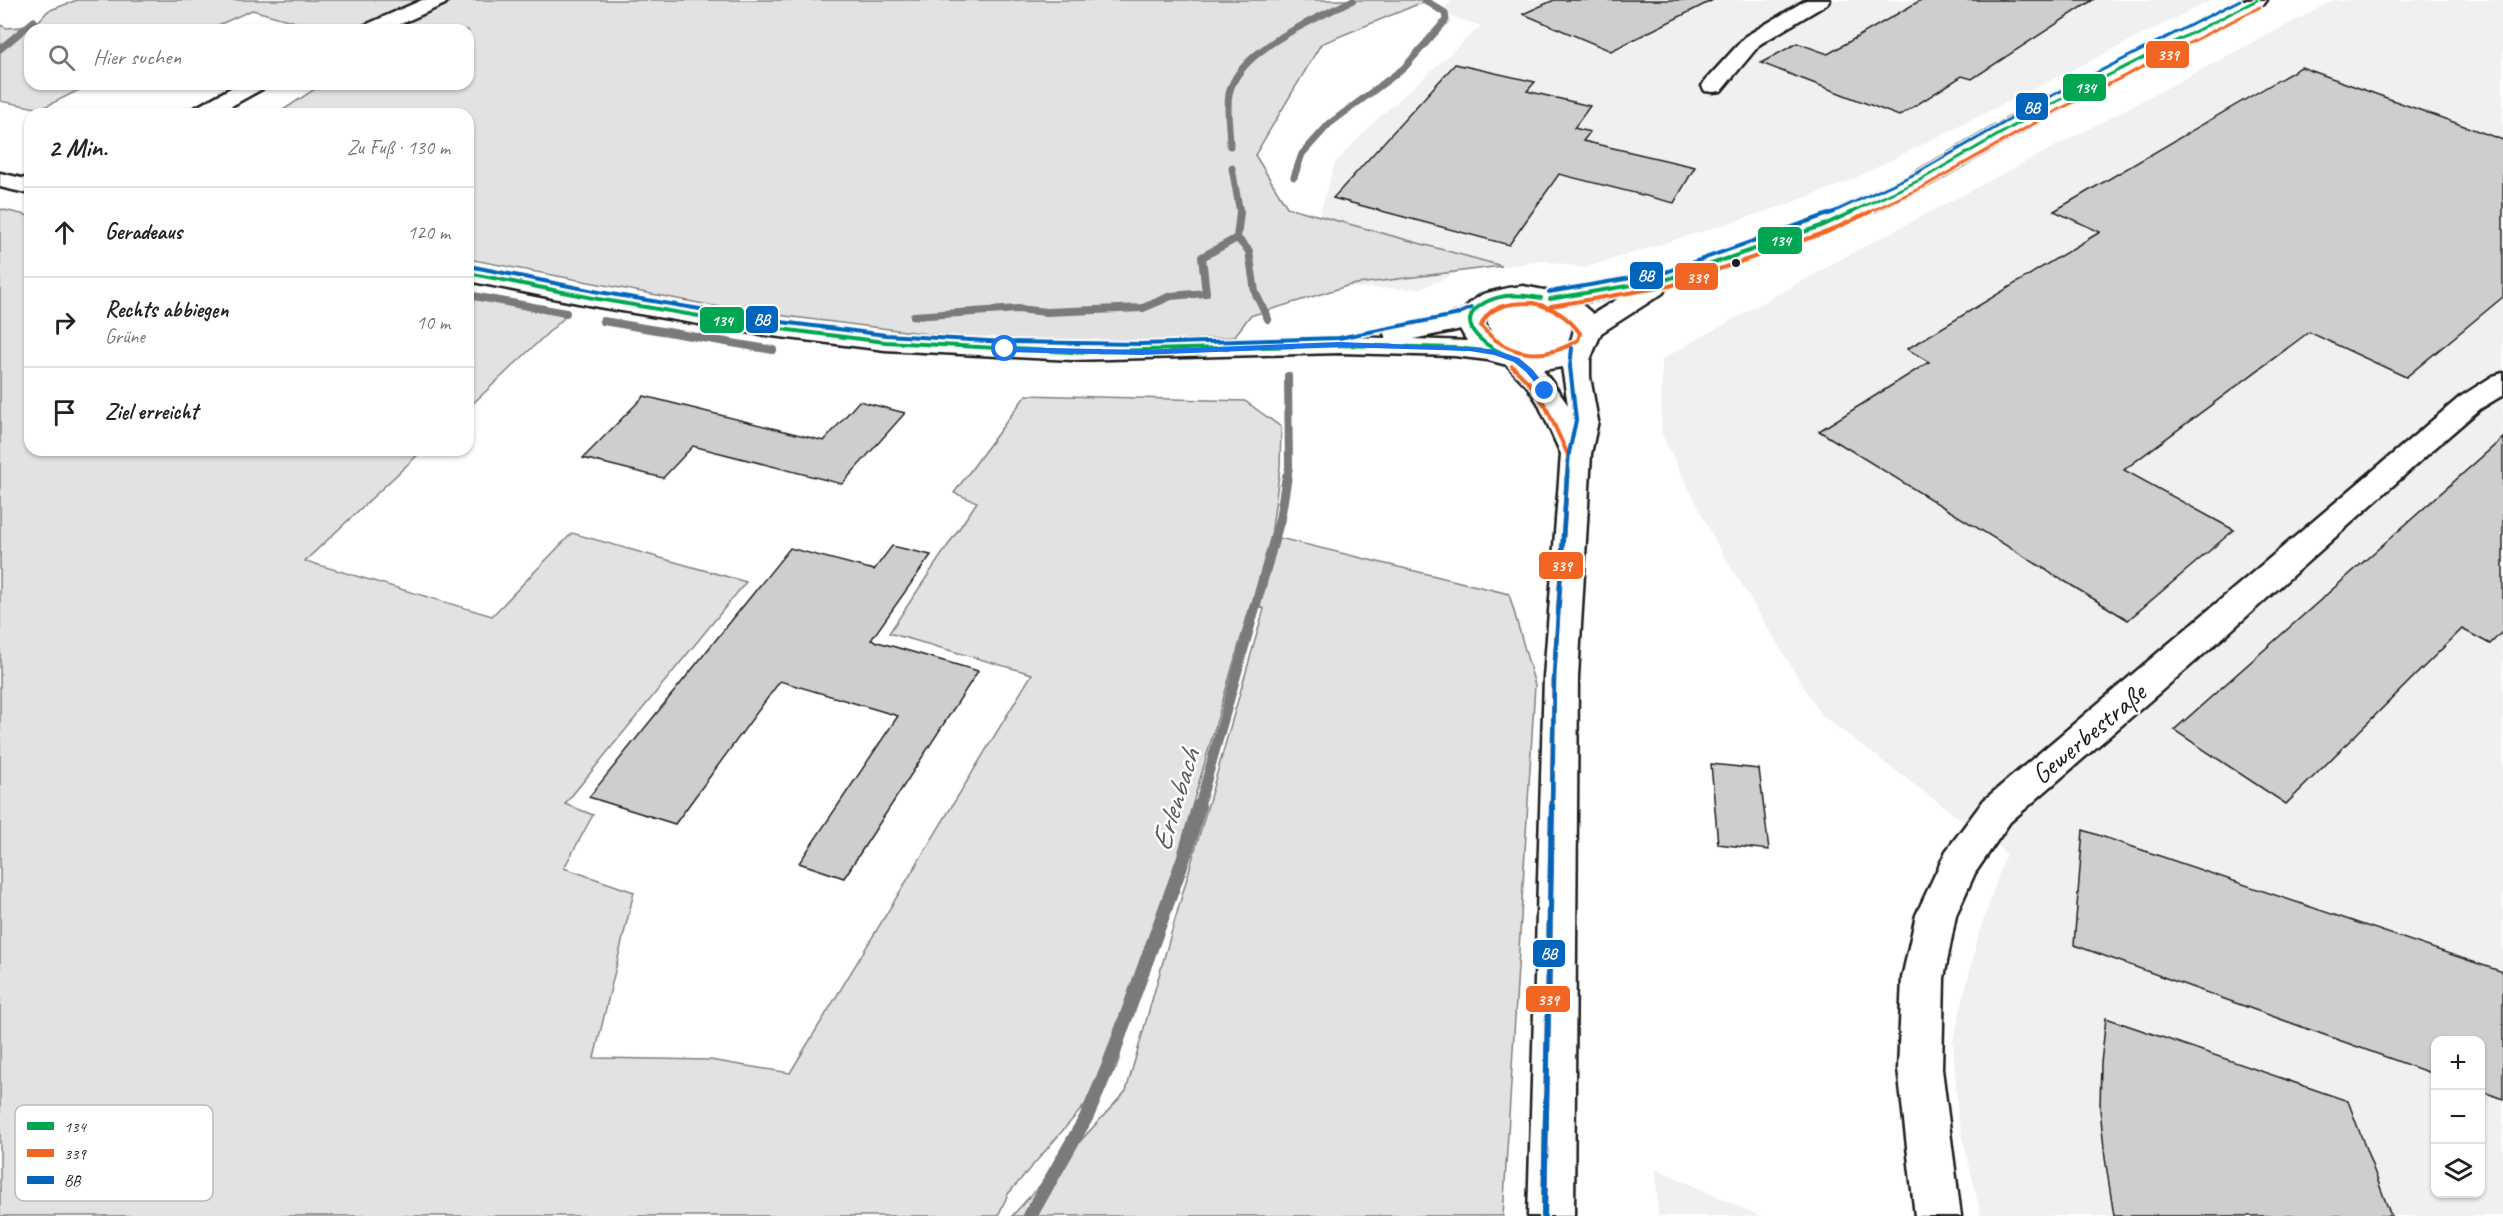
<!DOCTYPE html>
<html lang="de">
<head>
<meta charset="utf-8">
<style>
	body { margin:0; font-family:Caveat,sans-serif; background:#f2f2f2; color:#222 }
	.controls { position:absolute; right:18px; bottom:18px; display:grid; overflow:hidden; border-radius:12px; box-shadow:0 2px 4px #0004 }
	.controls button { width:54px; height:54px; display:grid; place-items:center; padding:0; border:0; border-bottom:2px solid #e0e0e0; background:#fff; color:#222; font:30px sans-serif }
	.stop { position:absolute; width:18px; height:18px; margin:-14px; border:4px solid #1a73e8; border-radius:50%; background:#fff }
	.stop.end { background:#1a73e8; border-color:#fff; box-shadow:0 2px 6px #0008 }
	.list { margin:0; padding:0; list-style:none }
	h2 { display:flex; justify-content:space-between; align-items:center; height:78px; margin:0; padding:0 24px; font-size:26px }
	h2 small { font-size:20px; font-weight:400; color:#767676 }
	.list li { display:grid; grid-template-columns:39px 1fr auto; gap:18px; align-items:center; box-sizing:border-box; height:90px; padding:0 24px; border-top:2px solid #e0e0e0 }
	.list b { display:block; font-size:22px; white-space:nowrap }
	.list p { margin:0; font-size:20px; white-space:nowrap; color:#767676 }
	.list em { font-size:20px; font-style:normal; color:#767676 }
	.icon { flex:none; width:33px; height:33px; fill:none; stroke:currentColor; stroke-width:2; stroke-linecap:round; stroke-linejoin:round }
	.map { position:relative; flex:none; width:2503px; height:1216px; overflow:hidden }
	.search { position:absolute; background:#fff; box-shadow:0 2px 4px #0004; left:24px; top:24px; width:450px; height:66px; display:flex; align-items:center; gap:15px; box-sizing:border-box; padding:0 21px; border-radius:18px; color:#767676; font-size:22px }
	.panel { position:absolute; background:#fff; box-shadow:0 2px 4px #0004; left:24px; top:108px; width:450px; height:348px; border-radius:18px }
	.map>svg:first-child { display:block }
</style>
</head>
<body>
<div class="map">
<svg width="2503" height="1216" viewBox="0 0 2503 1216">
	<rect width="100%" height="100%" fill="#fff"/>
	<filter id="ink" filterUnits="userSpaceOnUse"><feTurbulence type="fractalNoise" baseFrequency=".0167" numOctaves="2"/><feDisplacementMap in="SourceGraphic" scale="12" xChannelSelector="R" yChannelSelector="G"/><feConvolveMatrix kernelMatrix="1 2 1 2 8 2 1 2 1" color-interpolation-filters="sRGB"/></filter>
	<g filter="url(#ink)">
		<g fill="#f0f0f0" fill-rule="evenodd">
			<polygon points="1452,0 2212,0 1845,183 1777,208 1585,268 1544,261 1459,272 1420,289 1307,287 1319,216 1335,163 1373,123 1481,26 1440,13"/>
			<path d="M2334 0H2503V1216H1981L1958 1117 1953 1041 1979 933 2006 853 1821 715 1718 546 1661 433 1662 359 1854 252ZM2436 1040H2480V1194H2436Z"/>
			<polygon points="1656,1169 1657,1169 1760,1216 1658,1216"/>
		</g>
		<g fill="#e2e2e2" stroke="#7f7f7f" stroke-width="1.5">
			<polygon points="77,0 430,0 362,30 324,30 252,10 207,30 30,30 30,84 63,84 81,89 41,109 0,101 0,25 7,28 34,26 48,11"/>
			<polygon points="443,0 1428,0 1321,44 1255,155 1287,207 1502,266 1350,285 1250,316 1234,337 1136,342 1025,341 929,334 730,309 468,259 468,114 277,114 318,87 310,84 468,84 468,30 375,30"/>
			<polygon points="0,209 30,216 30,450 423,450 305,561 492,616 572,533 746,582 565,804 593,815 564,868 634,892 594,1058 710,1060 790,1073 1032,674 889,633 977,502 954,493 1026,395 1245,401 1281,427 1280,467 1271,536 1509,594 1535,685 1503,1216 1012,1216 1126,1091 1264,609 1251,603 1116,1069 1008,1194 998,1216 0,1216"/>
			<polygon points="468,296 566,316 468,408"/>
		</g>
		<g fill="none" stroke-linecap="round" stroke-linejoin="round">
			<g stroke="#7a7a7a" stroke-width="7">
				<polyline points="0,49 34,21"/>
				<path d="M1230 146C1230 129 1226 111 1229 94 1238 49 1317 19 1353 0"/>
				<polyline points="1232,168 1240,213"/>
				<polyline points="1294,177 1302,154 1329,124 1404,68 1446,20 1445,13 1425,0"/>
			</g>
			<g stroke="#7a7a7a" stroke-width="8">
				<polyline points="1240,212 1237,238 1249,251 1255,292 1268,319"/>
				<polyline points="468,295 566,313"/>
				<polyline points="914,316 1018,309 1047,312 1143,308 1171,296 1206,293 1202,257 1237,238"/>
				<polyline points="603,321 773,350"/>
				<polyline points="1287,478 1289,467 1288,376"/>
			</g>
			<polyline stroke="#7a7a7a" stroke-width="10" points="1199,807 1280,519 1287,476"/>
			<polyline stroke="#7a7a7a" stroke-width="14" points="1030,1216 1087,1116 1108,1067 1187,849 1199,806"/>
		</g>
		<g fill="#cecece" stroke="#1c1c1c" stroke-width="1.5">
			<polygon points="1554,0 1713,0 1611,51 1523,14"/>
			<polygon points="1921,0 2093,0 1972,79 1962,76 1899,116 1761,63 1797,43 1828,54"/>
			<polygon points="1455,64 1535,82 1527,91 1590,106 1574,128 1590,132 1583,141 1695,167 1674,203 1559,174 1509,245 1333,198"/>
			<polygon points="2301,67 2503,140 2503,297 2406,377 2309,332 2124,470 2234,530 2128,620 1819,431 1929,362 1907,349 2100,232 2054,211"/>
			<polygon points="644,396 824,441 859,401 905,413 842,484 693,446 663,478 583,458"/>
			<polygon points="2503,438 2503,631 2490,644 2462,629 2286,804 2174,730"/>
			<polygon points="892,546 931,555 871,640 978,671 844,878 799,863 898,716 780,681 675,824 589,797 790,548 874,570"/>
			<polygon points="1711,764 1759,769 1769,850 1718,844"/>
			<polygon points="2083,830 2503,972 2503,1099 2481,1091 2481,1041 2436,1041 2436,1075 2074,945"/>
			<polygon points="2106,1018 2348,1101 2391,1216 2114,1216 2105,1158 2100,1109 2101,1063"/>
		</g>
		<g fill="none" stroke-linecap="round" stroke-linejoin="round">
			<g stroke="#1c1c1c" stroke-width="5">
				<g id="street">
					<polygon points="422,0 448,0 445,4 387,30 360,30 363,26"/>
					<polygon points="1806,0 1830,0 1827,4 1760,44 1721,91 1713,92 1705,91 1702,86 1705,81 1746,36"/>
					<polygon points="238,84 265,84 262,89 217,114 190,114 193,109"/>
					<polygon points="2503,373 2503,395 2480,409 2436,447 2227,634 2010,822 1975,873 1956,915 1944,978 1942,1069 1961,1216 1915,1216 1898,1069 1902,978 1916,915 1946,851 1984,800 2460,397 2493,376"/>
				</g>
			</g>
			<g stroke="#1c1c1c" stroke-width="5">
				<g id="primary">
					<path d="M2242 0H2267L2264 4 2060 109 1928 185 1833 230 1666 287 1663 293 1601 333 1590 360V377L1598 421 1591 454 1578 677 1574 1216H1528L1544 677 1561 454 1538 403 1527 386 1507 365 1488 360 1454 356 1340 353 1072 360 885 350 764 335 598 307 468 281V265C606 293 745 322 885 334 946 339 1009 342 1071 344 1176 347 1281 335 1386 338L1384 334 1387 328 1450 315 1465 309 1471 302 1483 294 1508 288 1523 286 1549 291 1571 289 1663 272 1815 220 1912 175 2044 99ZM1624 295 1593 314 1580 303ZM1523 302C1542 304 1568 310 1574 330L1570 344C1545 360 1491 357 1485 321 1492 306 1508 303 1523 302ZM1460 329 1467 341 1413 339 1457 330ZM1562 367 1568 405 1543 370Z"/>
					<polygon points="0,173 30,180 30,194 0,187"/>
				</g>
			</g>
			<use href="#street" fill="#fff" fill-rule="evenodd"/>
			<use href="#primary" fill="#fff" fill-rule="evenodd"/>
			<g stroke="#fff" stroke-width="6">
				<polyline id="bus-1-far1" points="1849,213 1920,180 2052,104 2257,0"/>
			</g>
			<g stroke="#fff" stroke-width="8">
				<g id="bus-1">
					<polyline points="468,273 598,299 764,327 885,342 1072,352 1340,345 1454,348 1495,352"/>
					<polyline points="1550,299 1668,279 1824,225 1852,212"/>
					<path d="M1516 359C1493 352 1445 323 1486 302 1503 293 1523 295 1541 298"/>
				</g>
			</g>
			<g stroke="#fff" stroke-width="6">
				<polyline id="bus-2-far3" points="1867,213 1923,187 2056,111 2260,7"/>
			</g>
			<g stroke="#fff" stroke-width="8">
				<g id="bus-2-far2">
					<path d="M1533 303C1554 308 1567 316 1580 333L1578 340C1544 362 1507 357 1481 326 1489 304 1512 303 1533 303Z"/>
					<polyline points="1551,306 1670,286 1827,232 1870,212"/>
					<polyline points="1512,366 1531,385 1546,407 1568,455 1567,478"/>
				</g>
			</g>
			<g stroke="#fff" stroke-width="9">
				<polyline id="bus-2-far1" points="1552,807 1554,677 1567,476"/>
			</g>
			<g stroke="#fff" stroke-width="10">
				<polyline id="bus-2" points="1544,1216 1552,806"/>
			</g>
			<g stroke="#fff" stroke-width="6">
				<polyline id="bus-3-far3" points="1831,213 1917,173 2049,97 2240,0"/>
			</g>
			<g stroke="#fff" stroke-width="8">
				<g id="bus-3-far2">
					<polyline points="469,266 599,292 765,320 886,335 1005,342 1141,344 1339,338 1455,315 1471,308"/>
					<polyline points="1549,292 1666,272 1834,212"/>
					<polyline points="1567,478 1569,453 1576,420 1570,367 1572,348"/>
				</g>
			</g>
			<g stroke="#fff" stroke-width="9">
				<polyline id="bus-3-far1" points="1552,807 1554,677 1567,476"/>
			</g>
			<g stroke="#fff" stroke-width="10">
				<polyline id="bus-3" points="1544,1216 1552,806"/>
			</g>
			<use href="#bus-1-far1" stroke="#00a651" stroke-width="3"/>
			<use href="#bus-1" stroke="#00a651" stroke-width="4"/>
			<use href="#bus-2-far3" stroke="#f26522" stroke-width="3"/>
			<use href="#bus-2-far2" stroke="#f26522" stroke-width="4"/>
			<use href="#bus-2-far1" stroke="#f26522" stroke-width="4.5"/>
			<use href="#bus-2" stroke="#f26522" stroke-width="6"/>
			<use href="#bus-3-far3" stroke="#0065bd" stroke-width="3"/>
			<use href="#bus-3-far2" stroke="#0065bd" stroke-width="4"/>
			<use href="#bus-3-far1" stroke="#0065bd" stroke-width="4.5"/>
			<use href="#bus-3" stroke="#0065bd" stroke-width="6"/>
		</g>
	</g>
	<polygon fill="#1a73e8" points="1340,342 1470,347 1495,350 1519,358 1532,369 1550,391 1543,392 1526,372 1514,362 1494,355 1470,351 1340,347 1141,355 1005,352 1001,349 1005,347 1141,350"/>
	<circle fill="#1c1c1c" stroke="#fff" stroke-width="2" cx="1736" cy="263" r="5"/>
	<g text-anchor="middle" stroke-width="5" stroke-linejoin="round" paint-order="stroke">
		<g font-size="28" fill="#1c1c1c" stroke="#fff">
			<text transform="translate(2088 733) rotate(-40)" y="10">Gewerbestraße</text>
		</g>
		<g font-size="30" font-style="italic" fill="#5a5a5a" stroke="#fff">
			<text transform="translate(1175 800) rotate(-73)" y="10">Erlenbach</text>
		</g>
	</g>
	<rect x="15" y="1105" width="198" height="96" rx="9" fill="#fff" stroke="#bbb" stroke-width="1.5"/>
	<rect x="27" y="1122" width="27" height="8" fill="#00a651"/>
	<rect x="27" y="1149" width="27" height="8" fill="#f26522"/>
	<rect x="27" y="1176" width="27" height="8" fill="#0065bd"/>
	<g font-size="16" fill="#1c1c1c">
		<text x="64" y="1132">134</text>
		<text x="64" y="1159">339</text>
		<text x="64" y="1186">BB</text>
	</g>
	<g stroke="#fff" stroke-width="2">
		<rect x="2145" y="40" width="45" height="29" rx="6" fill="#f26522"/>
		<rect x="2062" y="73" width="45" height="29" rx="6" fill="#00a651"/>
		<rect x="2015" y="92" width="34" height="29" rx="6" fill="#0065bd"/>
		<rect x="1757" y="226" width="46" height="29" rx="6" fill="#00a651"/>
		<rect x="1629" y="261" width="35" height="29" rx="6" fill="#0065bd"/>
		<rect x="1674" y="262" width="45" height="29" rx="6" fill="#f26522"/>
		<rect x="745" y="305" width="34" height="29" rx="6" fill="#0065bd"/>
		<rect x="699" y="306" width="46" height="28" rx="6" fill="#00a651"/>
		<rect x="1538" y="551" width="46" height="29" rx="6" fill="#f26522"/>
		<rect x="1532" y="939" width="34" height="29" rx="6" fill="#0065bd"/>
		<rect x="1525" y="985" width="46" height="28" rx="6" fill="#f26522"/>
	</g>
	<g font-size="16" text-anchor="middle" font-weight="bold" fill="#fff">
		<text x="2168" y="60">339</text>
		<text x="2085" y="93">134</text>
		<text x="2032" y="113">BB</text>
		<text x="1780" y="246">134</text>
		<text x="1646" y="281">BB</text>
		<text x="1697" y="283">339</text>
		<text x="762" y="325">BB</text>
		<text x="722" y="326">134</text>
		<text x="1561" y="571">339</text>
		<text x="1549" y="959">BB</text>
		<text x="1548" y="1005">339</text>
	</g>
</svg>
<div class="controls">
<button>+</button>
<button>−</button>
<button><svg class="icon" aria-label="layers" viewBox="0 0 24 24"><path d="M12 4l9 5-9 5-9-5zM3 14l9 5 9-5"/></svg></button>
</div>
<div class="stop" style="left:1005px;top:349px"></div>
<div class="stop end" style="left:1545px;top:391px"></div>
<div class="search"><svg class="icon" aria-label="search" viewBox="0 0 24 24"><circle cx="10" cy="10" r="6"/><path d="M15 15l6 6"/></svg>Hier suchen</div>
<section class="panel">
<h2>2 Min.<small>Zu Fuß · 130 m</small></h2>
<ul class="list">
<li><svg class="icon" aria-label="ahead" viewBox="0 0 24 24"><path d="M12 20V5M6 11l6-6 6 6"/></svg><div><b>Geradeaus</b></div><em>120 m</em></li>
<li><svg class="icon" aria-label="right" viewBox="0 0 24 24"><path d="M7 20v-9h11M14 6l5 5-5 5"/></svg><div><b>Rechts abbiegen</b><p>Grüne</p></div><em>10 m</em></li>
<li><svg class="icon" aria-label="arrive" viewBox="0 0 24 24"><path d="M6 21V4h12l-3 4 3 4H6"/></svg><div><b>Ziel erreicht</b></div></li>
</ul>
</section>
</div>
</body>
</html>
